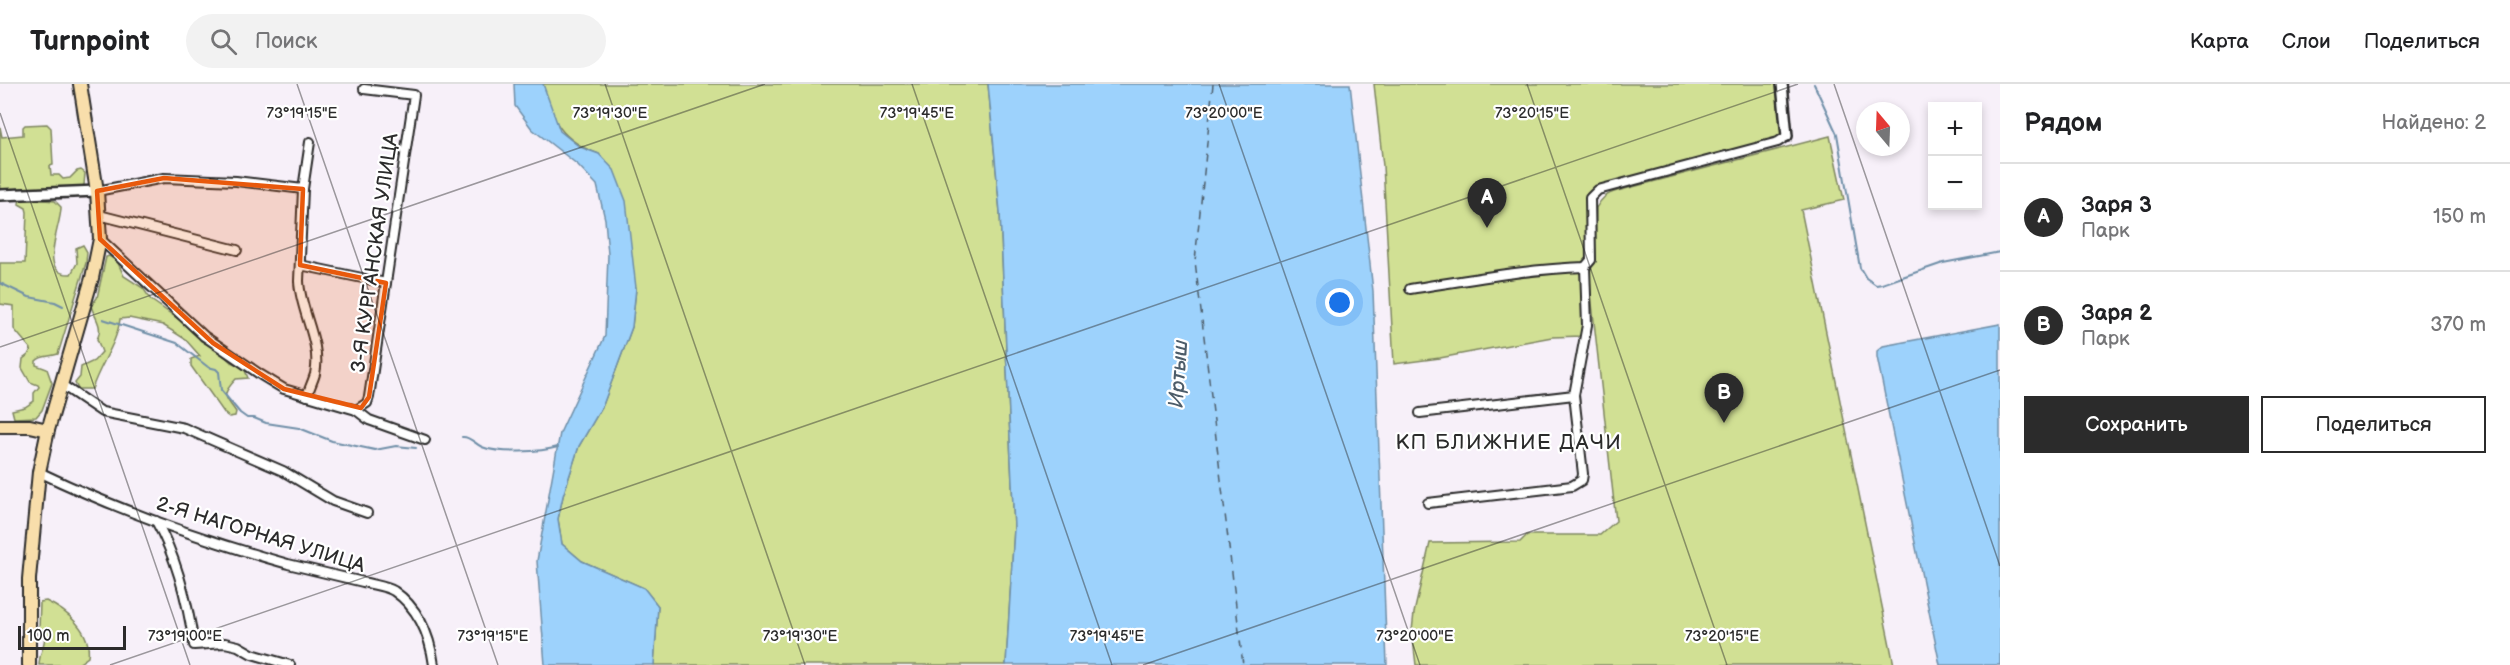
<!DOCTYPE html>
<html lang="ru">
<head>
<meta charset="utf-8">
<style>
	body { margin:0; font-family:"Balsamiq Sans",sans-serif; background:#f2f2f2; color:#202124 }
	.controls { position:absolute; right:18px; top:18px; display:grid; overflow:hidden; border-radius:0px; box-shadow:0 3px 9px #0003 }
	.controls button { width:54px; height:54px; display:grid; place-items:center; padding:0; border:0; border-bottom:2px solid #e0e0e0; background:#fff; color:#202124; font:30px sans-serif }
	.compass { position:absolute; left:1856px; top:18px; width:54px; height:54px; border-radius:50%; background:#fff; box-shadow:0 3px 9px #0003; rotate:341deg }
	.scale { position:absolute; left:18px; bottom:15px; width:108px; box-sizing:border-box; padding-left:6px; border:3px solid #2b2b2b; border-top:0; font-size:16px; line-height:21px; white-space:nowrap; color:#2b2b2b; -webkit-text-stroke:4px #fff; paint-order:stroke }
	.you { position:absolute; left:1340px; top:219px; width:21px; height:21px; margin:-15px; border:4px solid #fff; border-radius:50%; background:#1a73e8; box-shadow:0 0 0 9px #1a73e833 }
	.badge { display:grid; place-items:center; width:39px; height:39px; border-radius:50%; background:#2b2b2b; color:#fff; font-size:20px; font-weight:700 }
	.pin { position:absolute; translate:-50% -50px; filter:drop-shadow(0 2px 3px #0008) }
	.pin::after { content:''; position:absolute; top:32px; width:21px; height:18px; background:inherit; clip-path:polygon(0 0,100% 0,50% 100%) }
	.list { margin:0; padding:0; list-style:none }
	h2 { display:flex; justify-content:space-between; align-items:center; height:78px; margin:0; padding:0 24px; font-size:26px }
	h2 small { font-size:20px; font-weight:400; color:#757577 }
	.list li { display:grid; grid-template-columns:39px 1fr auto; gap:18px; align-items:center; box-sizing:border-box; height:108px; padding:0 24px; border-top:2px solid #e0e0e0 }
	.list b { display:block; font-size:22px; white-space:nowrap }
	.list p { margin:0; font-size:20px; white-space:nowrap; color:#757577 }
	.list em { font-size:20px; font-style:normal; color:#757577 }
	.actions { display:flex; gap:12px; padding:18px 24px }
	.actions a { flex:1; padding:14px 0; border:2px solid #2b2b2b; border-radius:0px; text-align:center; font-size:21px; color:#2b2b2b }
	.actions .main { background:#2b2b2b; color:#fff }
	.icon { flex:none; width:33px; height:33px; fill:none; stroke:currentColor; stroke-width:2; stroke-linecap:round; stroke-linejoin:round }
	.map { position:relative; flex:none; width:2000px; height:581px; overflow:hidden }
	header { display:flex; align-items:center; gap:36px; box-sizing:border-box; height:84px; padding:0 30px; background:#fff; border-bottom:2px solid #e0e0e0 }
	header strong { font-size:28px }
	nav { display:flex; gap:33px; margin-inline-start:auto; font-size:21px }
	.search { width:420px; height:54px; background:#f2f2f2; display:flex; align-items:center; gap:15px; box-sizing:border-box; padding:0 21px; border-radius:33px; color:#757577; font-size:22px }
	main { display:flex }
	aside { flex:1; background:#fff }
	.map>svg:first-child { display:block }
</style>
</head>
<body>
<header>
<strong>Turnpoint</strong>
<div class="search"><svg class="icon" aria-label="search" viewBox="0 0 24 24"><circle cx="10" cy="10" r="6"/><path d="M15 15l6 6"/></svg>Поиск</div>
<nav><a>Карта</a><a>Слои</a><a>Поделиться</a></nav>
</header>
<main>
<div class="map">
<svg width="2000" height="581" viewBox="0 0 2000 581">
	<rect width="100%" height="100%" fill="#f7f0f9"/>
	<filter id="ink" filterUnits="userSpaceOnUse"><feTurbulence type="fractalNoise" baseFrequency=".0167" numOctaves="2"/><feDisplacementMap in="SourceGraphic" scale="12" xChannelSelector="R" yChannelSelector="G"/><feConvolveMatrix kernelMatrix="1 2 1 2 8 2 1 2 1" color-interpolation-filters="sRGB"/></filter>
	<g filter="url(#ink)">
		<g fill="#d1e094" stroke="#7e8660" stroke-width="1.5">
			<path d="M543 0H988L1000 128 1014 444 1006 581H654L658 522 644 504 582 477 562 460 558 435 563 412 579 362 603 321 632 243 636 204 599 70C562 57 551 37 543 0Z"/>
			<path d="M1374 0H1777L1784 45 1782 51 1777 54 1610 99 1590 107C1583 131 1593 156 1586 179L1580 181 1584 247 1582 252 1552 253 1440 274 1394 280 1383 82Z"/>
			<polygon points="47,40 51,44 53,81 50,82 51,91 59,91 63,95 70,94 77,87 81,86 85,89 84,101 78,105 0,109 0,43 2,53 23,51 23,43 25,41"/>
			<path d="M1830 52 1844 116 1801 126 1894 581H1416L1412 547 1414 529 1430 459 1520 458 1527 451H1600L1616 437 1589 192 1595 171 1596 124C1601 115 1606 110 1617 107Z"/>
			<path d="M20 114 55 117 61 123C62 140 36 192 71 190L77 179 76 164 83 161 87 168 86 179 58 270C50 273 41 271 36 277V281L47 285 52 299 42 326 36 333 14 334 12 326 25 323 34 317V309L39 303 38 301 30 298 22 284 23 275 28 271 31 265 14 245V222L0 220V179H25L27 128 26 124 19 120Z"/>
			<path d="M109 172 117 177 124 192 143 204 151 216 191 244 201 257 217 265 231 278 244 284 248 294 236 295C220 312 225 312 236 328L235 332 229 333 225 330 191 282V275L200 272 185 255 163 241 129 234 120 235C117 260 100 280 92 305H78L75 299 80 293 81 283 94 277 102 268 97 255C104 242 94 233 91 222L97 214 106 173Z"/>
			<path d="M46 517C67 527 92 547 88 573L77 581H39C39 570 45 562 45 551L39 545 40 518Z"/>
		</g>
		<g fill="#9dd2fc" stroke="#6f8fa8" stroke-width="1.5">
			<polygon points="514,0 543,0 560,47 580,63 599,70 614,86 626,117 636,204 632,243 603,321 579,362 563,412 558,435 562,460 582,477 644,504 658,522 654,581 545,581 537,477 560,349 605,252 608,170 605,135 597,101 578,81 532,45 515,22"/>
			<polygon points="988,0 1350,0 1373,207 1387,581 1006,581 1014,444 1000,128"/>
			<polygon points="2000,240 2000,581 1940,581 1877,273 1877,267 1883,262"/>
		</g>
		<g fill="none" stroke-linecap="round" stroke-linejoin="round">
			<g stroke="#6f8fa8" stroke-width="2">
				<polyline points="1814,0 1837,50 1860,184 1866,194 1876,201 1882,200 1943,179 2000,168"/>
				<polyline points="0,199 29,213 55,218 63,222"/>
				<polyline points="103,235 177,259 208,283 216,285 219,288 221,306 240,329 247,334 254,334 266,339 299,344 332,357 375,366 396,362 416,364"/>
				<path d="M462 353C470 352 475 360 482 363 499 370 541 368 558 363"/>
			</g>
			<polyline stroke="#4d5d6a" stroke-width="1.5" stroke-dasharray="8 6" stroke-linecap="butt" points="1213,0 1195,177 1243,581"/>
			<g stroke="#2b2b2b" stroke-width="12">
				<g id="minor">
					<polyline points="97,107 164,94 236,97 303,105"/>
					<polyline points="99,131 237,166"/>
					<polyline points="100,155 204,252 261,291 284,305 356,326 369,336 425,356"/>
					<polyline points="300,181 386,199"/>
					<path d="M1410 205C1468 196 1526 185 1585 183L1591 176 1590 114 1598 106 1778 58 1787 52"/>
					<polyline points="62,301 102,328 184,344 283,387 333,417 367,429"/>
					<path d="M307 312C309 305 313 297 315 290 322 259 300 227 299 197L303 105 310 58"/>
					<polyline points="356,326 367,319 369,313 414,11 364,5"/>
					<polyline points="1420,329 1574,311"/>
					<path d="M39 388C118 426 203 456 288 480 313 486 338 492 363 498 373 501 386 502 394 507 420 525 430 552 434 581"/>
					<polyline points="1428,419 1572,402 1582,396 1583,390 1574,311 1587,241 1585,183"/>
					<path d="M156 437C177 474 188 520 194 561L225 559 238 562 252 570 290 581"/>
				</g>
			</g>
			<g stroke="#2b2b2b" stroke-width="14">
				<g id="tertiary">
					<polyline points="1782,0 1787,52"/>
					<polyline points="0,111 97,107"/>
				</g>
			</g>
			<g stroke="#2b2b2b" stroke-width="16">
				<g id="primary">
					<polyline points="0,342 30,342 48,346"/>
					<polyline points="29,581 29,495 39,388 48,346 92,194 100,155 97,107 80,0"/>
				</g>
			</g>
			<use href="#minor" stroke="#fff" stroke-width="8"/>
			<use href="#tertiary" stroke="#fff" stroke-width="9"/>
			<use href="#primary" stroke="#f8deab" stroke-width="12"/>
		</g>
	</g>
	<path fill="#e8590c" fill-opacity="0.2" stroke="#e8590c" stroke-width="4.5" stroke-linejoin="round" d="M164 94 303 105 300 181 386 199 369 313 361 324 284 305 213 259 100 155 97 107Z"/>
	<path fill="none" stroke="#2b2b2b" stroke-width="1.5" stroke-opacity="0.45" d="M297 0 498 581M605 0 805 581M912 0 1112 581M1219 0 1420 581M1527 0 1727 581M1834 0 2000 482M0 29 190 581M0 263 765 0M110 581 1798 0M1143 581 2000 286"/>
	<g text-anchor="middle" stroke-width="4.5" stroke-linejoin="round" paint-order="stroke">
		<g font-size="20" fill="#2b2b2b" stroke="#fff">
			<text transform="translate(374 169) rotate(-82)" y="7">3-Я КУРГАНСКАЯ УЛИЦА</text>
			<text transform="translate(261 450) rotate(17)" y="7">2-Я НАГОРНАЯ УЛИЦА</text>
		</g>
		<g font-size="21" font-style="italic" fill="#4d5d6a" stroke="#fff">
			<text transform="translate(1178 290) rotate(-86)" y="7">Иртыш</text>
		</g>
		<g font-size="21" letter-spacing="1.5" fill="#2b2b2b" stroke="#fff">
			<text x="1509" y="365">КП БЛИЖНИЕ ДАЧИ</text>
		</g>
	</g>
	<g font-size="15" text-anchor="middle" fill="#2b2b2b" stroke="#fff" stroke-width="4.5" stroke-linejoin="round" paint-order="stroke">
		<text x="302" y="34">73°19'15"E</text>
		<text x="917" y="34">73°19'45"E</text>
		<text x="1224" y="34">73°20'00"E</text>
		<text x="1532" y="34">73°20'15"E</text>
		<text x="610" y="34">73°19'30"E</text>
		<text x="185" y="557">73°19'00"E</text>
		<text x="493" y="557">73°19'15"E</text>
		<text x="800" y="557">73°19'30"E</text>
		<text x="1107" y="557">73°19'45"E</text>
		<text x="1415" y="557">73°20'00"E</text>
		<text x="1722" y="557">73°20'15"E</text>
	</g>
</svg>
<div class="controls">
<button>+</button>
<button>−</button>
</div>
<svg class="compass" viewBox="-18 -18 36 36"><path d="M0-13l5 13h-10z" fill="#e53935"/><path d="M0 13l5-13h-10z" fill="#757577"/></svg>
<div class="scale">100 m</div>
<div class="you"></div>
<div class="pin badge" style="left:1487px;top:144px">A</div>
<div class="pin badge" style="left:1724px;top:339px">B</div>
</div>
<aside>
<h2>Рядом<small>Найдено: 2</small></h2>
<ul class="list">
<li><span class="badge">A</span><div><b>Заря 3</b><p>Парк</p></div><em>150 m</em></li>
<li><span class="badge">B</span><div><b>Заря 2</b><p>Парк</p></div><em>370 m</em></li>
</ul>
<div class="actions"><a class="main">Сохранить</a><a>Поделиться</a></div>
</aside>
</main>
</body>
</html>
